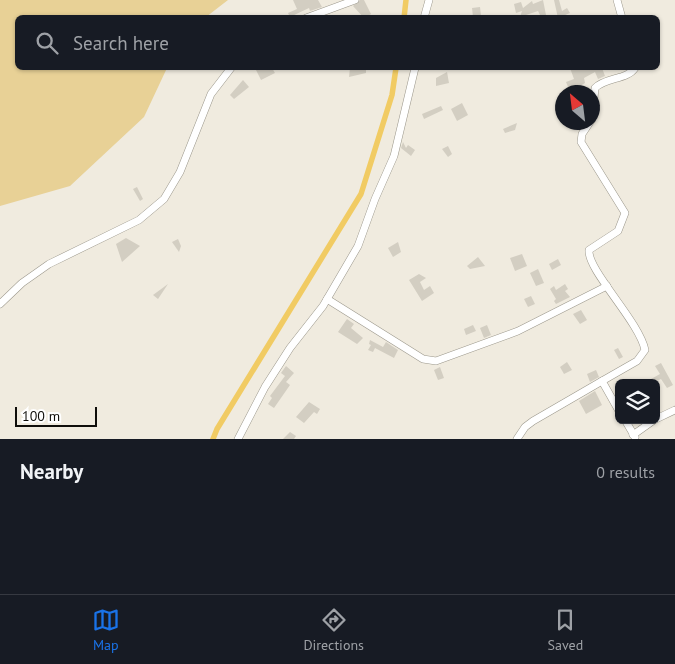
<!DOCTYPE html>
<html lang="en">
<head>
<meta charset="utf-8">
<style>
	body { margin:0; font-family:"PT Sans",sans-serif; background:#242831; color:#f1f3f6 }
	.controls { position:absolute; right:15px; bottom:15px; display:grid; overflow:hidden; border-radius:8px; box-shadow:0 1px 4px #0004 }
	.controls button { width:45px; height:45px; display:grid; place-items:center; padding:0; border:0; border-bottom:1px solid #363941; background:#171b24; color:#f1f3f6; font:25px sans-serif }
	.compass { position:absolute; left:555px; top:85px; width:45px; height:45px; border-radius:50%; background:#171b24; box-shadow:0 1px 4px #0004; rotate:332deg }
	.scale { position:absolute; left:15px; bottom:12px; width:82px; box-sizing:border-box; padding-left:5px; border:2px solid #0f0e0a; border-top:0; font-size:14px; line-height:18px; white-space:nowrap; color:#0f0e0a; -webkit-text-stroke:4px #fff; paint-order:stroke }
	.list { margin:0; padding:0; list-style:none }
	h2 { display:flex; justify-content:space-between; align-items:center; height:65px; margin:0; padding:0 20px; font-size:21px }
	h2 small { font-size:16px; font-weight:400; color:#9ea1a6 }
	.icon { flex:none; width:28px; height:28px; fill:none; stroke:currentColor; stroke-width:2; stroke-linecap:round; stroke-linejoin:round }
	.map { position:relative; flex:none; width:675px; height:439px; overflow:hidden }
	.search { position:absolute; background:#171b24; box-shadow:0 1px 4px #0004; left:15px; right:15px; top:15px; height:55px; display:flex; align-items:center; gap:12px; box-sizing:border-box; padding:0 18px; border-radius:8px; color:#9ea1a6; font-size:19px }
	.sheet { height:155px; background:#171b24 }
	nav { display:flex; justify-content:space-around; align-items:center; box-sizing:border-box; height:70px; border-top:1px solid #363941; background:#171b24; font-size:14px; color:#9ea1a6 }
	nav a { display:grid; justify-items:center; gap:2px }
	nav .on { color:#1a73e8 }
	.map>svg:first-child { display:block }
</style>
</head>
<body>
<div class="map">
<svg width="675" height="439" viewBox="0 0 675 439">
	<rect width="100%" height="100%" fill="#f0ebdf"/>
	<polygon fill="#e8d196" points="0,0 228,0 206,17 18,18 18,68 167,68 144,117 70,186 0,206"/>
	<g fill="none" stroke-linecap="round" stroke-linejoin="round">
		<g stroke="#f1cb63" stroke-width="5.5">
			<polyline points="404,18 406,0"/>
			<polyline points="213,439 217,429 361,194 392,95 396,68"/>
		</g>
	</g>
	<g fill="#d3cec2">
		<polygon points="293,0 318,0 322,7 310,11 309,8 290,17 288,13 297,9"/>
		<polygon points="360,0 364,0 371,14 364,18 353,6"/>
		<polygon points="543,0 546,15 541,17 538,11 520,17 522,11 516,13 514,4 521,2 523,8 532,1 533,4"/>
		<polygon points="554,0 559,0 562,11 567,8 570,13 558,18"/>
		<polygon points="480,7 481,16 473,17 472,8"/>
		<polygon points="255,68 272,68 275,73 261,80"/>
		<polygon points="350,68 366,68 366,73 349,77"/>
		<polygon points="570,68 595,68 596,70 602,68 605,76 598,79 595,72 584,78 585,83 580,86 582,90 576,92 575,86 569,89 566,82 574,79"/>
		<polygon points="447,72 449,83 436,86 436,78"/>
		<polygon points="243,80 249,87 234,99 230,95"/>
		<polygon points="462,103 468,115 457,121 451,109"/>
		<polygon points="441,106 443,110 424,119 422,114"/>
		<polygon points="517,123 515,130 505,133 503,129"/>
		<polygon points="403,142 406,148 408,145 415,150 411,156 401,148"/>
		<polygon points="448,146 452,154 448,157 442,149"/>
		<polygon points="137,187 143,199 140,201 133,189"/>
		<polygon points="126,238 140,246 122,262 116,244"/>
		<polygon points="178,239 181,246 179,252 172,242"/>
		<polygon points="398,242 401,252 393,257 388,248"/>
		<polygon points="522,254 527,266 515,271 510,258"/>
		<polygon points="478,257 485,266 470,269 467,266"/>
		<polygon points="558,259 561,265 552,270 549,264"/>
		<polygon points="538,269 544,283 536,286 530,273"/>
		<polygon points="419,274 426,278 420,282 424,290 430,286 434,293 422,301 409,280"/>
		<polygon points="168,284 158,299 153,295"/>
		<polygon points="565,284 568,289 565,291 570,297 556,304 554,301 556,299 550,289 554,286 556,290"/>
		<polygon points="531,296 535,304 528,307 524,299"/>
		<polygon points="581,310 587,320 580,324 573,314"/>
		<polygon points="347,319 354,324 351,328 363,338 357,344 338,332"/>
		<polygon points="473,325 476,331 466,335 464,329"/>
		<polygon points="487,325 491,335 484,338 480,328"/>
		<polygon points="370,340 383,347 386,342 398,350 394,358 375,348 373,352 368,350 371,345 369,344"/>
		<polygon points="618,348 623,357 619,359 614,350"/>
		<polygon points="567,362 572,370 564,374 560,367"/>
		<polygon points="661,363 673,385 667,388 661,379 653,383 651,379 660,374 655,366"/>
		<polygon points="286,366 294,373 286,382 290,385 274,408 268,404 272,398 270,396 285,376 281,373"/>
		<polygon points="440,367 444,378 438,380 434,370"/>
		<polygon points="596,370 599,377 590,382 587,374"/>
		<polygon points="595,391 602,405 586,414 579,401"/>
		<polygon points="309,402 320,409 317,414 314,412 304,423 296,417"/>
		<polygon points="290,432 296,436 294,439 283,439"/>
	</g>
	<g fill="none" stroke-linecap="round" stroke-linejoin="round">
		<g stroke="#9b978b" stroke-width="8">
			<g id="minor">
				<polyline points="617,0 622,18"/>
				<polyline points="306,18 355,0"/>
				<polyline points="424,18 429,0"/>
				<path d="M592 119 595 88C606 77 627 80 635 68"/>
				<path d="M590 122 582 134 581 142 625 213 618 231 589 250C587 270 639 321 645 350L637 361 602 381 619 411"/>
				<polyline points="327,299 423,359 436,361 518,331 607,286"/>
				<polyline points="0,304 22,283 49,264 139,220 164,199 180,172 211,94 231,68"/>
				<polyline points="656,419 675,410"/>
				<polyline points="625,420 635,437"/>
				<polyline points="633,435 654,420"/>
				<polyline points="238,439 265,387 290,348 323,306 358,246 375,199 394,156 415,68"/>
				<polyline points="517,439 525,427 533,421 602,381"/>
			</g>
		</g>
		<use href="#minor" stroke="#fff" stroke-width="7"/>
	</g>
</svg>
<div class="controls">
<button><svg class="icon" aria-label="layers" viewBox="0 0 24 24"><path d="M12 4l9 5-9 5-9-5zM3 14l9 5 9-5"/></svg></button>
</div>
<svg class="compass" viewBox="-18 -18 36 36"><path d="M0-13l5 13h-10z" fill="#e53935"/><path d="M0 13l5-13h-10z" fill="#9ea1a6"/></svg>
<div class="scale">100 m</div>
<div class="search"><svg class="icon" aria-label="search" viewBox="0 0 24 24"><circle cx="10" cy="10" r="6"/><path d="M15 15l6 6"/></svg>Search here</div>
</div>
<section class="sheet">
<h2>Nearby<small>0 results</small></h2>
<ul class="list">
</ul>
</section>
<nav>
<a class="on"><svg class="icon" aria-label="map" viewBox="0 0 24 24"><path d="M3 6l6-2 6 2 6-2v14l-6 2-6-2-6 2zM9 4v14M15 6v14"/></svg>Map</a>
<a><svg class="icon" aria-label="directions" viewBox="0 0 24 24"><path d="M12 3l9 9-9 9-9-9zM9 14v-3h6M13 9l2 2-2 2"/></svg>Directions</a>
<a><svg class="icon" aria-label="saved" viewBox="0 0 24 24"><path d="M7 4h10v16l-5-4-5 4z"/></svg>Saved</a>
</nav>
</body>
</html>
